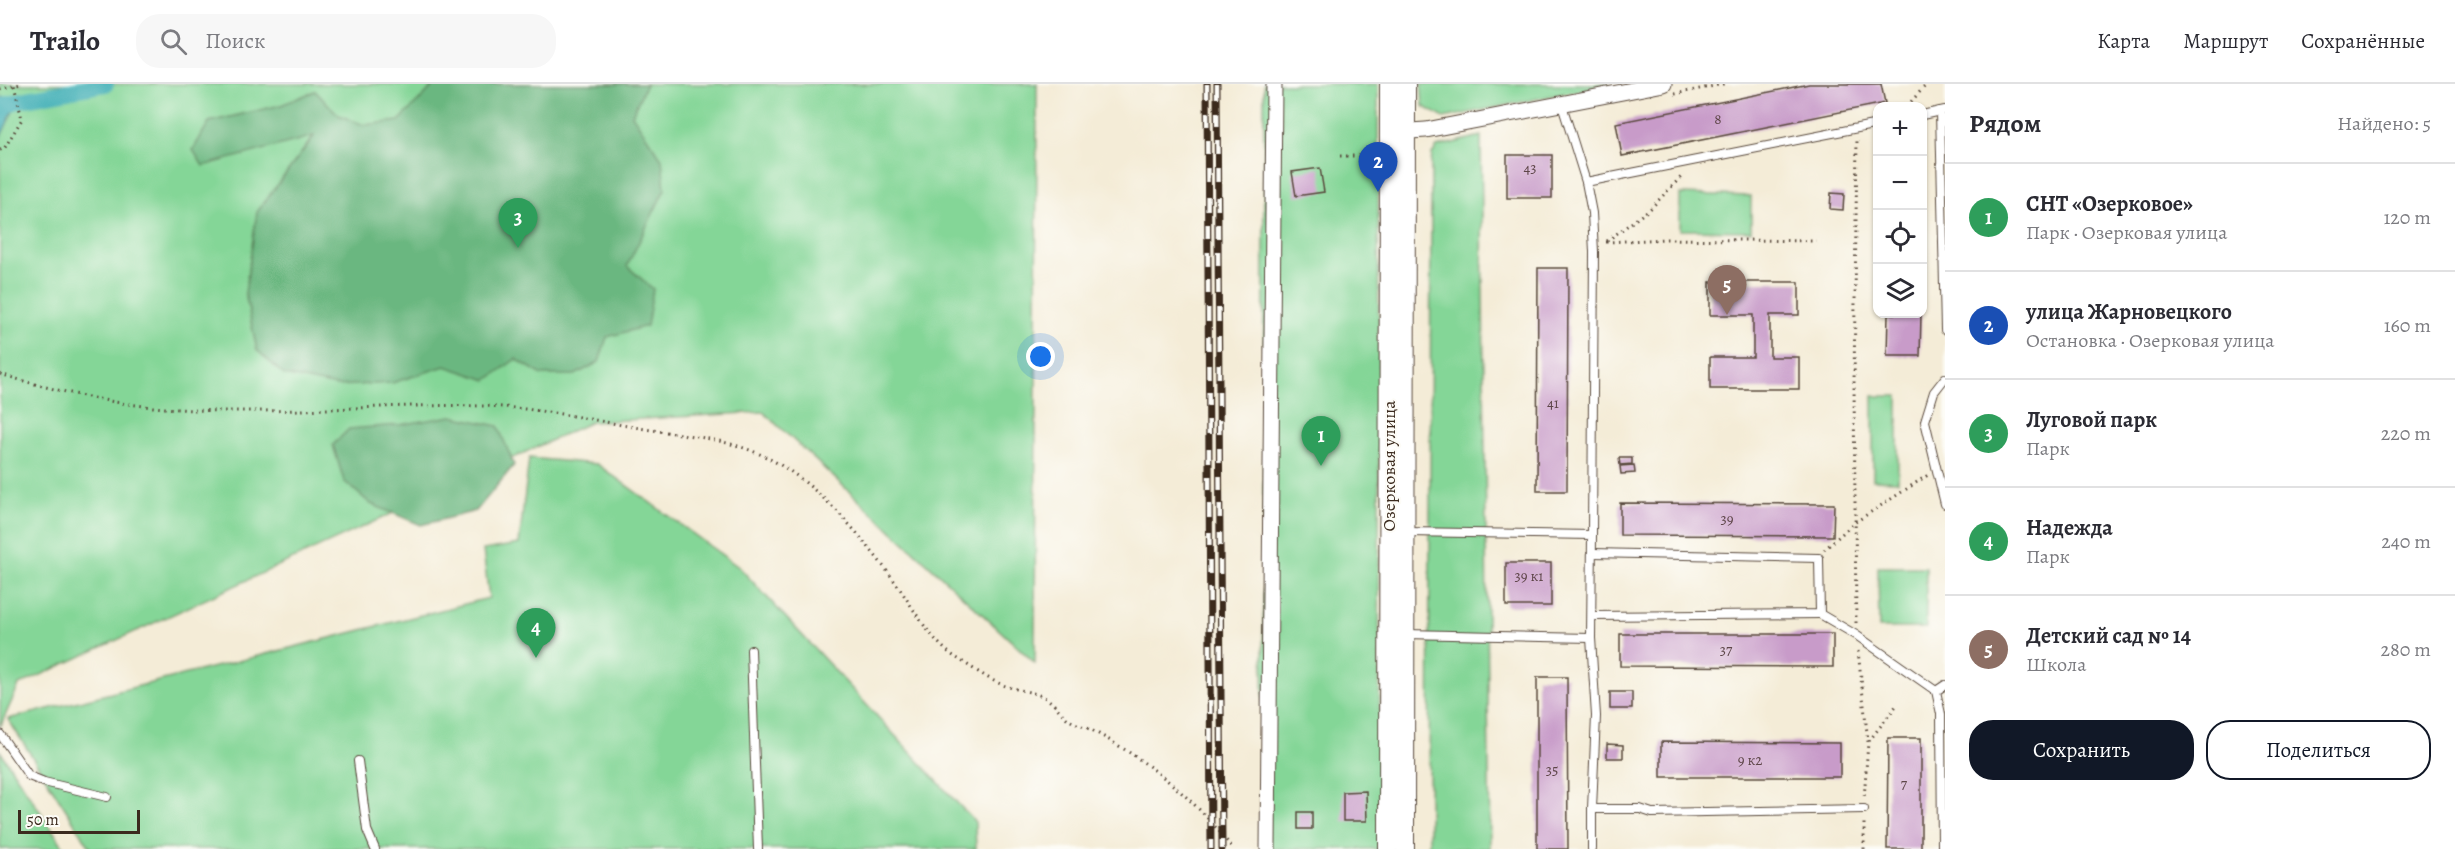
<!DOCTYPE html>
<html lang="ru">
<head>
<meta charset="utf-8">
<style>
	body { margin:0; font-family:Alegreya,serif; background:#f7f7f7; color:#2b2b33 }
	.controls { position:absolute; right:18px; top:18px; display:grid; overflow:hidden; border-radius:12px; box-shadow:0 2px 4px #0004 }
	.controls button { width:54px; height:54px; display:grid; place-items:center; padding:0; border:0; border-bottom:2px solid #e1e1e2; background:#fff; color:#2b2b33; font:30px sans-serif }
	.scale { position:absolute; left:18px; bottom:15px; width:122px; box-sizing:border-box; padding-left:6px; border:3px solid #3b2a1e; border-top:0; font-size:16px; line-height:21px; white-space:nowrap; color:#3b2a1e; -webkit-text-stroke:4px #fdfcf7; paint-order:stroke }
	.you { position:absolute; left:1041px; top:273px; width:21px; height:21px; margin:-15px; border:4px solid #fff; border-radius:50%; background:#1a73e8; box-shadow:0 0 0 9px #1a73e833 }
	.badge { display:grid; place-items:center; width:39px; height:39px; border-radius:50%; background:#111827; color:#fff; font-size:20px; font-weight:700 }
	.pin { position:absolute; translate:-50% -50px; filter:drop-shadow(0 2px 3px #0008) }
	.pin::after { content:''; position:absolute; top:32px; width:21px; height:18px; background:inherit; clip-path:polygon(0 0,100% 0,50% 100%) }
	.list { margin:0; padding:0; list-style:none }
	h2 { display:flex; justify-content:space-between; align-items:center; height:78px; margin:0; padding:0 24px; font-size:26px }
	h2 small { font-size:20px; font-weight:400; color:#7c7c81 }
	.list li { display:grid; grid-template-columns:39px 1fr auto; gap:18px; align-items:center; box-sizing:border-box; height:108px; padding:0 24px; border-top:2px solid #e1e1e2 }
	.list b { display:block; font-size:22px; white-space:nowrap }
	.list p { margin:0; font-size:20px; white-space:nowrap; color:#7c7c81 }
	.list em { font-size:20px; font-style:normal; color:#7c7c81 }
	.actions { display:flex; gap:12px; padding:18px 24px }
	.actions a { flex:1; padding:14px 0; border:2px solid #111827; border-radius:24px; text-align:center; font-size:21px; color:#111827 }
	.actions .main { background:#111827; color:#fff }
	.icon { flex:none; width:33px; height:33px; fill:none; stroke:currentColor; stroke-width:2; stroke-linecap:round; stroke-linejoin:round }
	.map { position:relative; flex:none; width:1945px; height:765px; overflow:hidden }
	header { display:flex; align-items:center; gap:36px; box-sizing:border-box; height:84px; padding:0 30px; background:#fff; border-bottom:2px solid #e1e1e2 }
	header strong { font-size:28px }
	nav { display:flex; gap:33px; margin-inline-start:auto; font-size:21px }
	.search { width:420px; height:54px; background:#f7f7f7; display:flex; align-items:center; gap:15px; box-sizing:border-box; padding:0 21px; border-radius:24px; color:#7c7c81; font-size:22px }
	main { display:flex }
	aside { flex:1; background:#fff }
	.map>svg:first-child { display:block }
</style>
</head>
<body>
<header>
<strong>Trailo</strong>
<div class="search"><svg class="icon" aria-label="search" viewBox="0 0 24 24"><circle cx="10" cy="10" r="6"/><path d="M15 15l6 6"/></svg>Поиск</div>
<nav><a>Карта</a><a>Маршрут</a><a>Сохранённые</a></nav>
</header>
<main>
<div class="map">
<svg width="1945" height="765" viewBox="0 0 1945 765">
	<rect width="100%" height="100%" fill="#fdfcf7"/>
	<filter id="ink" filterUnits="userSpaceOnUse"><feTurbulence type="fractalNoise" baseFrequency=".0167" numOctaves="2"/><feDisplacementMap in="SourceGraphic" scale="12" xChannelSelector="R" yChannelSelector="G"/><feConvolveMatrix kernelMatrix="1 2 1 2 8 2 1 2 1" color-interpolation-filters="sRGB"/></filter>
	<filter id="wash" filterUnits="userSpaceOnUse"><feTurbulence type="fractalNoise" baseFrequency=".008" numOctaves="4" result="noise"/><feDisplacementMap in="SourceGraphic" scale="24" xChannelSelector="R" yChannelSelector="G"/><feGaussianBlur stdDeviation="1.35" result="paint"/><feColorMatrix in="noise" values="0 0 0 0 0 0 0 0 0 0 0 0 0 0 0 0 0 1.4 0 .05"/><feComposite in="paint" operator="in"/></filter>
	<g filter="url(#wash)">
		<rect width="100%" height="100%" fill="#f4ecd7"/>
		<g fill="#84d697" stroke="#60805a" stroke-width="1.5">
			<polygon points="0,0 1037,0 1035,579 763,328 591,338 19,601 0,643"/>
			<polygon points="1264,0 1378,0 1380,765 1263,765"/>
			<polygon points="1421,0 1610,0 1444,34 1423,22"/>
			<polygon points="1481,52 1490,765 1429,765 1431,81 1432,70 1437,63"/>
			<polygon points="1680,110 1751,112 1751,147 1680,146"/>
			<polygon points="1873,312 1898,312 1898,397 1873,396"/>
			<polygon points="529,374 597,380 740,484 975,738 976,765 91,765 8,635 489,514 483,466 519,460"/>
			<polygon points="1878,483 1926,483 1926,544 1879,544"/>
			<polygon points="0,667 65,765 0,765"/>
		</g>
		<g fill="#6bb780" stroke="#53704f" stroke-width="1.5">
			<polygon points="435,0 646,0 632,31 662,75 665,105 627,182 653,205 647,242 607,253 599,278 575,291 542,291 516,275 487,296 445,282 392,299 337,302 284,291 257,266 245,209 257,128 314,52 203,82 193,66 209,38 281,21 315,7 339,31 364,41 399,37"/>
			<polygon points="452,332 498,342 514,381 476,427 421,441 371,420 344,397 333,361 349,345 399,341"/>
		</g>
		<polygon fill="#3daeb5" stroke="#3c6c6a" stroke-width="1.5" points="0,13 17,15 18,20 16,21 0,54"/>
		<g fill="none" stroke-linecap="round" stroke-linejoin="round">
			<polyline stroke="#3daeb5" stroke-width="16" points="0,23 21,16 106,0"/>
		</g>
		<g id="blocks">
			<g fill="#c89bc9">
				<polygon points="1809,0 1881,0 1885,19 1622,72 1616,39"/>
				<rect x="1507" y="71" width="45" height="43"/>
				<polygon points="1320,84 1324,108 1296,112 1292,88"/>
				<polygon points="1831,109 1844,110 1843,126 1830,125"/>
				<polygon points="1538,184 1568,184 1567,407 1537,407"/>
				<polygon points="1710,198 1799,198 1799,231 1770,231 1770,273 1799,273 1799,305 1710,305 1710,273 1753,273 1753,231 1710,231"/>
				<polygon points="1888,230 1921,230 1920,272 1887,272"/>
				<polygon points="1619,374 1632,374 1632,380 1620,381"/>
				<polygon points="1634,381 1635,389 1621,390 1620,382"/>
				<polygon points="1620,419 1834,420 1833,452 1620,451"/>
				<rect x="1506" y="479" width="45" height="43"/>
				<polygon points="1620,550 1833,550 1833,583 1620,582"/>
				<polygon points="1537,593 1567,593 1568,765 1537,765"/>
				<rect x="1610" y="608" width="22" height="17"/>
				<polygon points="1888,654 1921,654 1921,765 1887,765"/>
				<polygon points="1661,658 1840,659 1840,693 1661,693"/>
				<polygon points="1607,660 1623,661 1623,674 1607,674"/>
				<polygon points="1366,707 1367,737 1343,737 1343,708"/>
				<rect x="1298" y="728" width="14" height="17"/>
			</g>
		</g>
	</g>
	<g filter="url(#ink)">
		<use href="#blocks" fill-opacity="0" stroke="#57473a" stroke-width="1.5"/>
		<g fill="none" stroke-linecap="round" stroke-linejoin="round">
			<g stroke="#57473a" stroke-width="10">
				<g id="service">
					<polyline points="1562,21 1586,98 1878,40"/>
					<polyline points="1940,27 1945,246"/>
					<polyline points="1922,31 1945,26"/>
					<polyline points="1586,98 1592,129 1594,168 1592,451"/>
					<polyline points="1945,294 1934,308 1925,337 1945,420"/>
					<polyline points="1820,530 1856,551 1936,607"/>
					<polyline points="1592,532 1820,530 1819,474 1593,469"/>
					<polyline points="1405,550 1591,554 1592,451 1406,448"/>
					<polyline points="1591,554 1596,632 1592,725 1640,725 1652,729 1864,725"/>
					<polyline points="751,566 758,765"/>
					<polyline points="0,650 29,692 44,698 107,713"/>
					<polyline points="358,677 367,746 375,765"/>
					<polyline points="1592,725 1592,765"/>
					<polyline points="1942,765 1941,630 1936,607 1945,601"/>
				</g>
			</g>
			<g stroke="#57473a" stroke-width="17">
				<g id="minor">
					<polyline points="1394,48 1426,46 1664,0"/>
					<polyline points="1268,765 1274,0"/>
				</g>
			</g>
			<g stroke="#57473a" stroke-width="20">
				<g id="tertiary">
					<polyline points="1388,765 1389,0"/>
					<polyline points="1405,765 1406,0"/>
				</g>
			</g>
			<g stroke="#57473a" stroke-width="3" stroke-dasharray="1.5 4.5" stroke-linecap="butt">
				<polyline points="0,5 21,0"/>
				<polyline points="1675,10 1724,0"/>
				<polyline points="1907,22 1927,0"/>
				<polyline points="0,66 4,65 22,35 14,1"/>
				<polyline points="1340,72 1374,72"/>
				<polyline points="1607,157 1651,124 1683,91"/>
				<polyline points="1606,158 1667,155 1816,157"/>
				<path d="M0 290C53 306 109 320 165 324 270 333 375 319 481 322 532 323 583 334 633 343 679 351 728 353 770 375 821 402 865 456 898 502 915 527 930 556 955 573 970 582 987 595 1003 601 1016 606 1031 607 1044 613 1055 619 1060 629 1069 636 1077 641 1087 643 1095 648 1148 677 1197 716 1233 765"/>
				<polyline points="1824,466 1854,439 1928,391"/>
				<polyline points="1856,539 1854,299 1857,54"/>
				<polyline points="1858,567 1868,658 1864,715"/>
				<polyline points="1869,657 1896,622"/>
				<polyline points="1864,765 1864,737"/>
			</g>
			<use href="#service" stroke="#fff" stroke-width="8"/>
			<use href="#minor" stroke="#fff" stroke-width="15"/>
			<use href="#tertiary" stroke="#fff" stroke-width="18"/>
			<g stroke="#3b2a1e" stroke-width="7">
				<g id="rail">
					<polyline points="1207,0 1211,765"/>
					<polyline points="1217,0 1222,765"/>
				</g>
			</g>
			<use href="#rail" stroke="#fdfcf7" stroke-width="4.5" stroke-dasharray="14" stroke-linecap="butt"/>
		</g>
	</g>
	<g text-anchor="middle" stroke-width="4.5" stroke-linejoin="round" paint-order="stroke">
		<g font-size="15" fill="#5e4649">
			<text x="1718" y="40">8</text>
			<text x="1530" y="89">43</text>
			<text x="1553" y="324">41</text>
			<text x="1727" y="440">39</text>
			<text x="1529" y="497">39 к1</text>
			<text x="1726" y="571">37</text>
			<text x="1750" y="681">9 к2</text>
			<text x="1552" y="691">35</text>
			<text x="1904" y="705">7</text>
		</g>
		<g font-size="18" fill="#3b2a1e" stroke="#fdfcf7">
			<text transform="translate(1389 382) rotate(-90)" y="6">Озерковая улица</text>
		</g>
	</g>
</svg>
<div class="controls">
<button>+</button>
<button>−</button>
<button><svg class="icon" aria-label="locate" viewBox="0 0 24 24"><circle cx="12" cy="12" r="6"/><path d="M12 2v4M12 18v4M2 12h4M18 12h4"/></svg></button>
<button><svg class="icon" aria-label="layers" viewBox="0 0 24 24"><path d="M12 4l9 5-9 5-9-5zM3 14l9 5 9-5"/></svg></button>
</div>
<div class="scale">50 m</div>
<div class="you"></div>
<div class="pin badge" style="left:1321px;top:382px;background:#2e9e5b">1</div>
<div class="pin badge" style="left:1378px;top:108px;background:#1a4fb4">2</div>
<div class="pin badge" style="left:518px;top:164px;background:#2e9e5b">3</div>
<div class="pin badge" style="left:536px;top:574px;background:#2e9e5b">4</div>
<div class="pin badge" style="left:1727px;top:231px;background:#8d6e63">5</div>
</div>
<aside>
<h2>Рядом<small>Найдено: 5</small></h2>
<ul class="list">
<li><span class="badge" style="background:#2e9e5b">1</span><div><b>СНТ «Озерковое»</b><p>Парк · Озерковая улица</p></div><em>120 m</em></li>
<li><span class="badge" style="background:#1a4fb4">2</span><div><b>улица Жарновецкого</b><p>Остановка · Озерковая улица</p></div><em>160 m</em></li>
<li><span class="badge" style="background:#2e9e5b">3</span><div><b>Луговой парк</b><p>Парк</p></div><em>220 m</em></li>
<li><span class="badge" style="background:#2e9e5b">4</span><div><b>Надежда</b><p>Парк</p></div><em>240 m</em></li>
<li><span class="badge" style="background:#8d6e63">5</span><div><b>Детский сад № 14</b><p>Школа</p></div><em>280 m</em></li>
</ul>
<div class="actions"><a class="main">Сохранить</a><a>Поделиться</a></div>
</aside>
</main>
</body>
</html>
